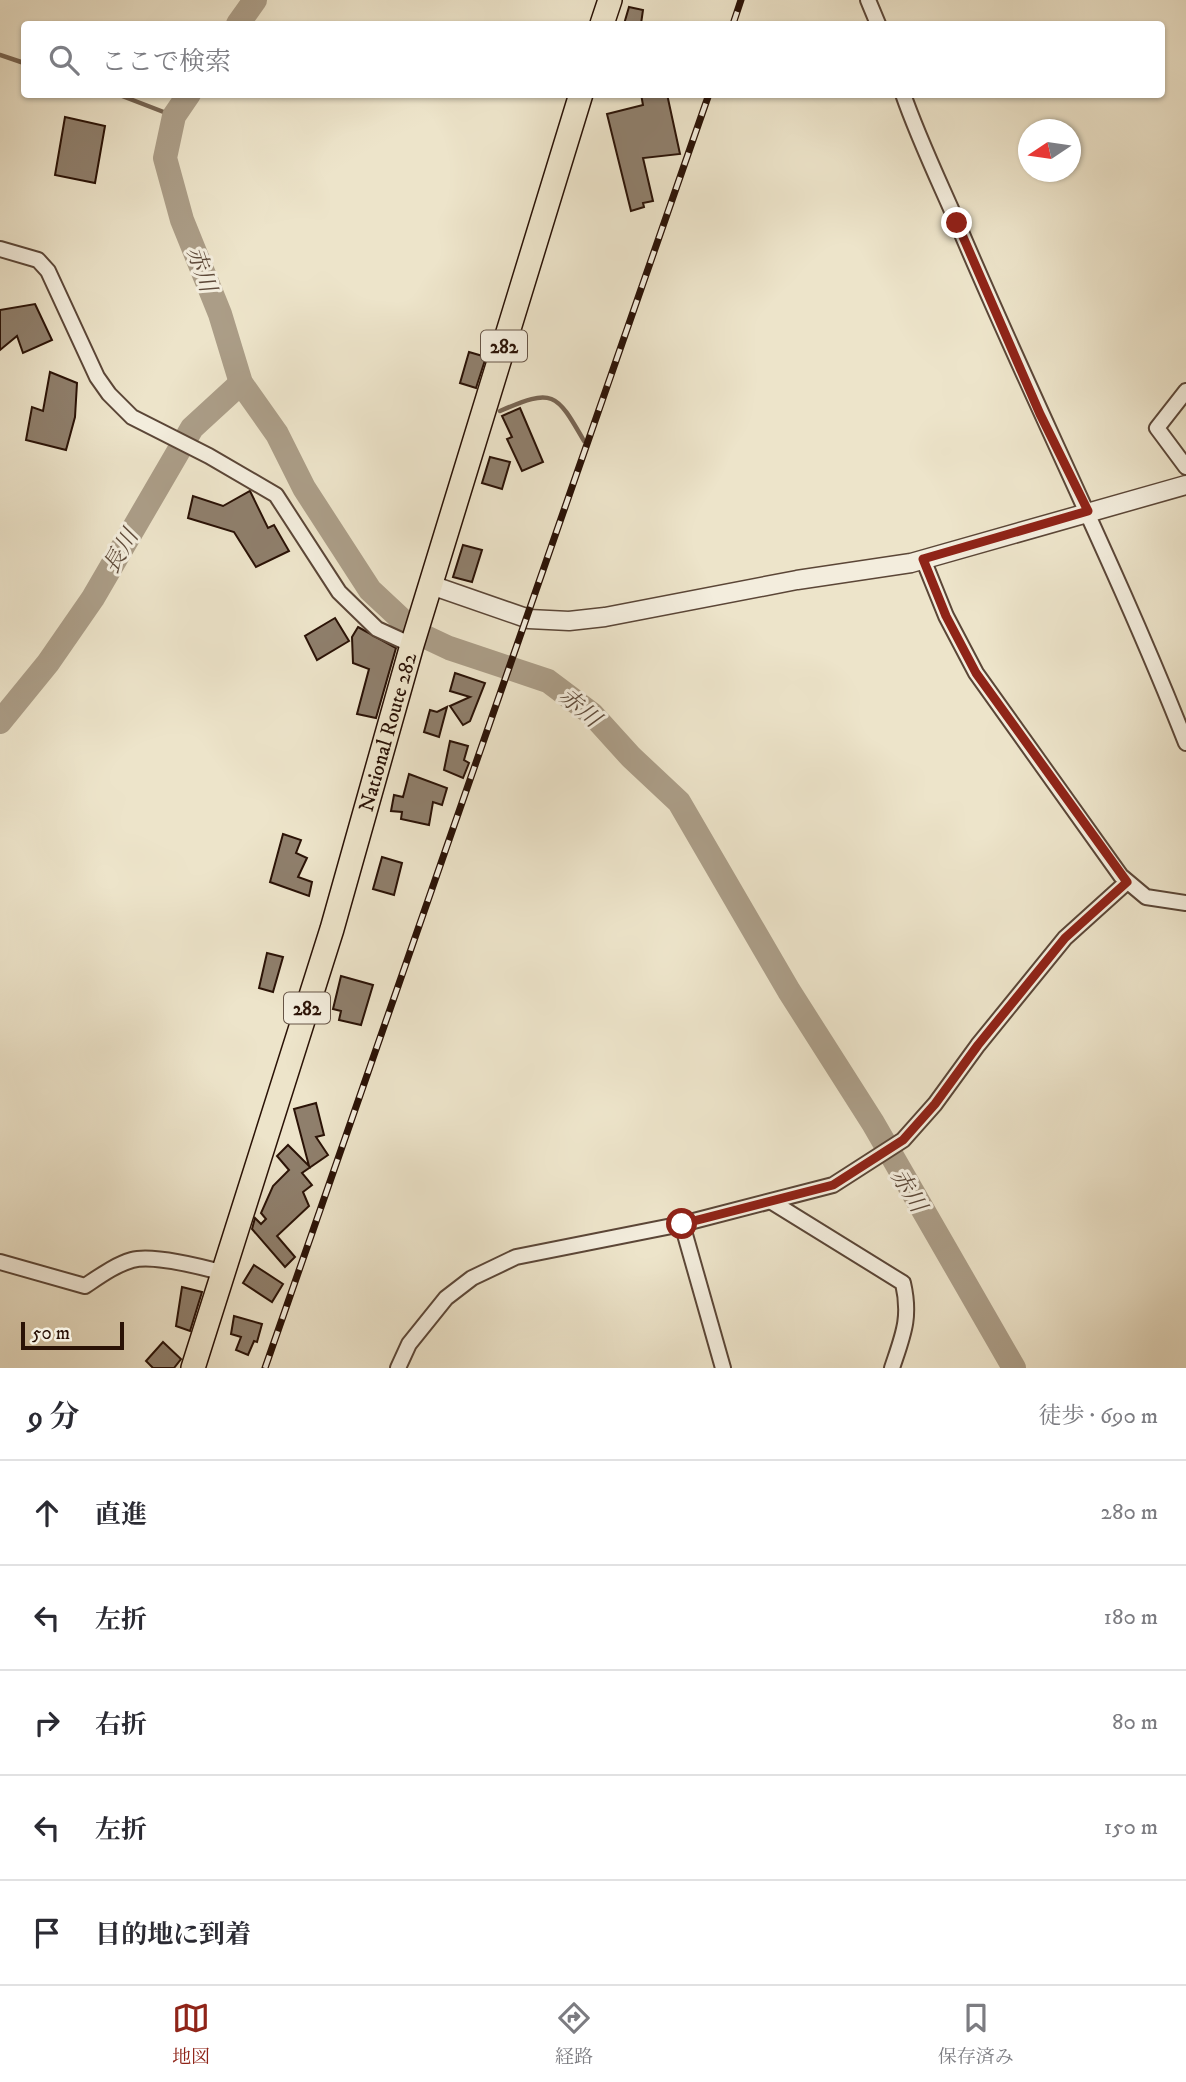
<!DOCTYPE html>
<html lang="ja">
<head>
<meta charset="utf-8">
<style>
	body { margin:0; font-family:"IM FELL DW Pica","Noto Serif JP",serif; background:#f2f2f3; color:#2b2b33 }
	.compass { position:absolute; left:1018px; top:119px; width:63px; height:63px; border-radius:50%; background:#fff; box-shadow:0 2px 5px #0004; rotate:257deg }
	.scale { position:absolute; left:21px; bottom:18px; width:103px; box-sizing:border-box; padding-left:7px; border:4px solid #2a1206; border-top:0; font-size:19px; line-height:24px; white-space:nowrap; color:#2a1206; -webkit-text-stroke:5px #f3eddd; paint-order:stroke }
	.stop { position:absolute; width:21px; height:21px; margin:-16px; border:5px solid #8f2418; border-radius:50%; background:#fff }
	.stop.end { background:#8f2418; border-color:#fff; box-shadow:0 2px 7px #0008 }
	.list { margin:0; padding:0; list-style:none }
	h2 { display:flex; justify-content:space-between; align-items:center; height:91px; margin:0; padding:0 28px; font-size:30px }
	h2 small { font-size:23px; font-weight:400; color:#7c7c81 }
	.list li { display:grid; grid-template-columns:46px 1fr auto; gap:21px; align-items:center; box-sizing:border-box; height:105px; padding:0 28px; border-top:2px solid #e1e1e2 }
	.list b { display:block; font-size:26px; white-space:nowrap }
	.list em { font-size:23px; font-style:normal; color:#7c7c81 }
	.icon { flex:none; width:38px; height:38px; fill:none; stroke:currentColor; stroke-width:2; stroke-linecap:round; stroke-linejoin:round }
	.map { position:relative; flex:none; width:1186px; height:1368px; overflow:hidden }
	.search { position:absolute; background:#fff; box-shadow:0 2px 5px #0004; left:21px; right:21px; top:21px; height:77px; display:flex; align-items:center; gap:18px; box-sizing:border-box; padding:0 24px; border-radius:7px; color:#7c7c81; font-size:26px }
	.sheet { height:616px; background:#fff }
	nav { display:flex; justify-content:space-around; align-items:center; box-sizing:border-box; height:98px; border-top:2px solid #e1e1e2; background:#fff; font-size:19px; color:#7c7c81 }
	nav a { display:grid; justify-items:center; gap:4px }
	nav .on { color:#8f2418 }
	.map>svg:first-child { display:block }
</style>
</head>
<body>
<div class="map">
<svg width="1186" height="1368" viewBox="0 0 1186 1368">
	<rect width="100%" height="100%" fill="#ede4ca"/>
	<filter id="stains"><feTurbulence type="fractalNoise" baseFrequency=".00286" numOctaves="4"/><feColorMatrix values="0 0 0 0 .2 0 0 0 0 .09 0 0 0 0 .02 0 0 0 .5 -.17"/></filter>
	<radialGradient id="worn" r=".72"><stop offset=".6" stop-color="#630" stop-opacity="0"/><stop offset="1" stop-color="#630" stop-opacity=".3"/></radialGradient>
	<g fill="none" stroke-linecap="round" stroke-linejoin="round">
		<g stroke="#776553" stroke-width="4.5">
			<polyline points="0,55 24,63"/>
			<polyline points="117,94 174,116"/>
			<path d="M500 411C553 388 556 392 584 441"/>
		</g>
		<g stroke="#ab9d87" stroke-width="24">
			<polyline points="238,24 255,0"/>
			<polyline points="189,94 174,116 165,158 182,220 220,314 241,383 277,434 304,488 370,590 415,632 449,648 548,681 592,714 631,757 679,802 789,991 873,1123 1014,1368"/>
			<polyline points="0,722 48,663 93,598 192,428 241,383"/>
		</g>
	</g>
	<g fill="#8f7f6c" stroke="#2a1206" stroke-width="2">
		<polygon points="629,7 643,10 641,24 624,24"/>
		<polygon points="641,94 667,94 680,154 643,158 653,201 643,203 644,207 631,211 607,114 643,105"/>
		<polygon points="65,117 105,126 95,183 55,175"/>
		<polygon points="35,304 52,340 23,353 17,336 0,350 0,310"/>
		<polygon points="469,352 486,357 476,388 460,383"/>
		<polygon points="50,372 77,383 75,417 66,450 26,440 32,407 43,411"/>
		<polygon points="520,408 543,462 522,471 507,439 512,437 502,416"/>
		<polygon points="490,457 510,462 502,489 482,483"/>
		<polygon points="250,491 268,528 274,525 289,551 256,567 234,532 188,518 193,496 223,506"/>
		<polygon points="463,545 482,550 472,582 453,577"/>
		<polygon points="335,618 349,641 317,660 305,636"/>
		<polygon points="358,627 396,648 376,718 357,714 369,669 353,663 352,637"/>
		<polygon points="455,673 485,683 470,721 463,725 450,706 470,697 450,691"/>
		<polygon points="447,707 439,737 424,732 430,710 437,712"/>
		<polygon points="450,741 468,746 464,760 469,763 463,778 444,770"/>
		<polygon points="409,774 447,788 442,805 433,802 429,825 401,819 402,812 391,811 394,795 403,797"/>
		<polygon points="283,834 301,840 296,853 307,858 298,877 312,882 309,896 270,882"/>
		<polygon points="382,857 402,863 394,895 373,889"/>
		<polygon points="267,953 283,957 273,992 259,988"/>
		<polygon points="341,976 373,985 361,1025 339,1020 341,1011 333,1009"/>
		<polygon points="316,1103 324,1135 316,1137 328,1155 302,1173 312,1185 303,1192 309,1206 277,1236 295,1257 285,1267 252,1229 255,1218 261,1224 266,1219 261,1213 273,1186 289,1170 277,1156 288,1145 309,1166 294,1109"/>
		<polygon points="254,1265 283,1284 272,1302 243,1283"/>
		<polygon points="182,1287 202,1292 190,1331 176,1326"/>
		<polygon points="234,1316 262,1324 257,1342 254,1341 248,1355 236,1350 241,1337 231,1334"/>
		<polygon points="163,1342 181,1359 174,1368 153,1368 146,1361"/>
	</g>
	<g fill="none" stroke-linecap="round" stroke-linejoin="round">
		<g stroke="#5b4637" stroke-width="18">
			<g id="minor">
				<polyline points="868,0 878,24"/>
				<path d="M903 94C919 140 940 183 959 227 1032 400 1117 568 1186 743"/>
				<polyline points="0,249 38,260 48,271 97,377 109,394 132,417 209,456 276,495 339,592 377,629 412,645"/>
				<polyline points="1186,391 1157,428 1186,467"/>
				<polyline points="923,559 946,616 976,673 1121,876 1146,897 1186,903"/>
				<path d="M772 1202 903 1283C911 1318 903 1335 892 1368"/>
				<polyline points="682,1224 723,1368"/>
				<path d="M0 1262 85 1286C100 1276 115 1265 132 1260 153 1254 202 1267 224 1273"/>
				<polyline points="398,1368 409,1344 446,1298 472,1278 516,1257 682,1224 833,1185 903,1140 935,1104 978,1045 1065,938 1127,882"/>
			</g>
		</g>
		<g stroke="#5b4637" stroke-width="21">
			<polyline id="tertiary" points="431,585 529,619 569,621 605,617 797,580 911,563 1186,485"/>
		</g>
		<g stroke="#2a1206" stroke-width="26">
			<g id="trunk">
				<polyline points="602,24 610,0"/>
				<path id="s1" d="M193 1368 332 929 412 645 581 94"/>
			</g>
		</g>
		<use href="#minor" stroke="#f3eddd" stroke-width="14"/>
		<use href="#tertiary" stroke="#f3eddd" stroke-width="18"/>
		<use href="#trunk" stroke="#ede4ca" stroke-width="23"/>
		<g stroke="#2a1206" stroke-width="7">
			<g id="rail">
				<polyline points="733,24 741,0"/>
				<polyline points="265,1368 709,94"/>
			</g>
		</g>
		<use href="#rail" stroke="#f3eddd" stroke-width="4.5" stroke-dasharray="13" stroke-linecap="butt"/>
	</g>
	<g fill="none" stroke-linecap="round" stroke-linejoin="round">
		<polyline stroke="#8f2418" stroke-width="9" points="682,1224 833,1185 903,1140 935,1104 978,1045 1065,938 1127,882 976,673 946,616 923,559 1088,511 1040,414 957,223"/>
	</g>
	<g text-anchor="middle" stroke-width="6" stroke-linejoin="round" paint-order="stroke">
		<g fill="#f3eddd" stroke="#665446" stroke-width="2">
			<rect x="481" y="330.5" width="46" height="31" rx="5"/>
			<rect x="284" y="992.5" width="46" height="31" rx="5"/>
		</g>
		<g font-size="19" font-weight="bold" fill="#2a1206">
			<text x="504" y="353">282</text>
			<text x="307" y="1015">282</text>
		</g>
		<g font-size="21" fill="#2a1206" stroke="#f3eddd">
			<text dy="7" stroke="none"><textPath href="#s1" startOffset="665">National Route 282</textPath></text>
		</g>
		<g font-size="23" font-style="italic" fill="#5e4a3a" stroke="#f3eddd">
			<text transform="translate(202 269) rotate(71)" y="8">赤川</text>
			<text transform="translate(120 551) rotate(-60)" y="8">長川</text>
			<text transform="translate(580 707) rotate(40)" y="8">赤川</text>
			<text transform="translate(909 1190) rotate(59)" y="8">赤川</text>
		</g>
	</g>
	<rect width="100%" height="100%" filter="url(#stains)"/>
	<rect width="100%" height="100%" fill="url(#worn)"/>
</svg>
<svg class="compass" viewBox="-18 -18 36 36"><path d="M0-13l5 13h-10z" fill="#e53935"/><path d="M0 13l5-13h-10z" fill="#7c7c81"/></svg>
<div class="scale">50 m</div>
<div class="stop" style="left:682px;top:1224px"></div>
<div class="stop end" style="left:957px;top:223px"></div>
<div class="search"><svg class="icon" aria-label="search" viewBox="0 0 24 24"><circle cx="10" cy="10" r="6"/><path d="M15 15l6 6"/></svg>ここで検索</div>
</div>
<section class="sheet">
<h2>9 分<small>徒歩 · 690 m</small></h2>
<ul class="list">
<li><svg class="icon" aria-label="ahead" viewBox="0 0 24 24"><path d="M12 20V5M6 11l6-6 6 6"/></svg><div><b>直進</b></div><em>280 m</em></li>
<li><svg class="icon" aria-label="left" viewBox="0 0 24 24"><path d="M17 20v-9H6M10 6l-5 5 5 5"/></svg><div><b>左折</b></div><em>180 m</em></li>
<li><svg class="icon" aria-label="right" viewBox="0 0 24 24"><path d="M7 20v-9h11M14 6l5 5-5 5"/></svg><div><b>右折</b></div><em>80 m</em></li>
<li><svg class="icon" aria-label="left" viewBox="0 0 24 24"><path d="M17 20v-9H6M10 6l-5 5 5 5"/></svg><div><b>左折</b></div><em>150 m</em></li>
<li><svg class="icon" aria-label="arrive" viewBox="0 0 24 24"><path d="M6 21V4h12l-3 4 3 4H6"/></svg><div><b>目的地に到着</b></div></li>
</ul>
</section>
<nav>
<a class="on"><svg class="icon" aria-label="map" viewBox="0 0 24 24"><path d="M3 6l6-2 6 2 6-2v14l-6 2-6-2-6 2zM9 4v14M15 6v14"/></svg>地図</a>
<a><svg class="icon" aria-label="directions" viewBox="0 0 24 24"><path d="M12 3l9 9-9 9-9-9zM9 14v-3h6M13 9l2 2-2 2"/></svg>経路</a>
<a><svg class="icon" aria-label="saved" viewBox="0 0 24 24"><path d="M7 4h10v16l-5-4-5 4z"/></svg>保存済み</a>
</nav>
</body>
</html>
